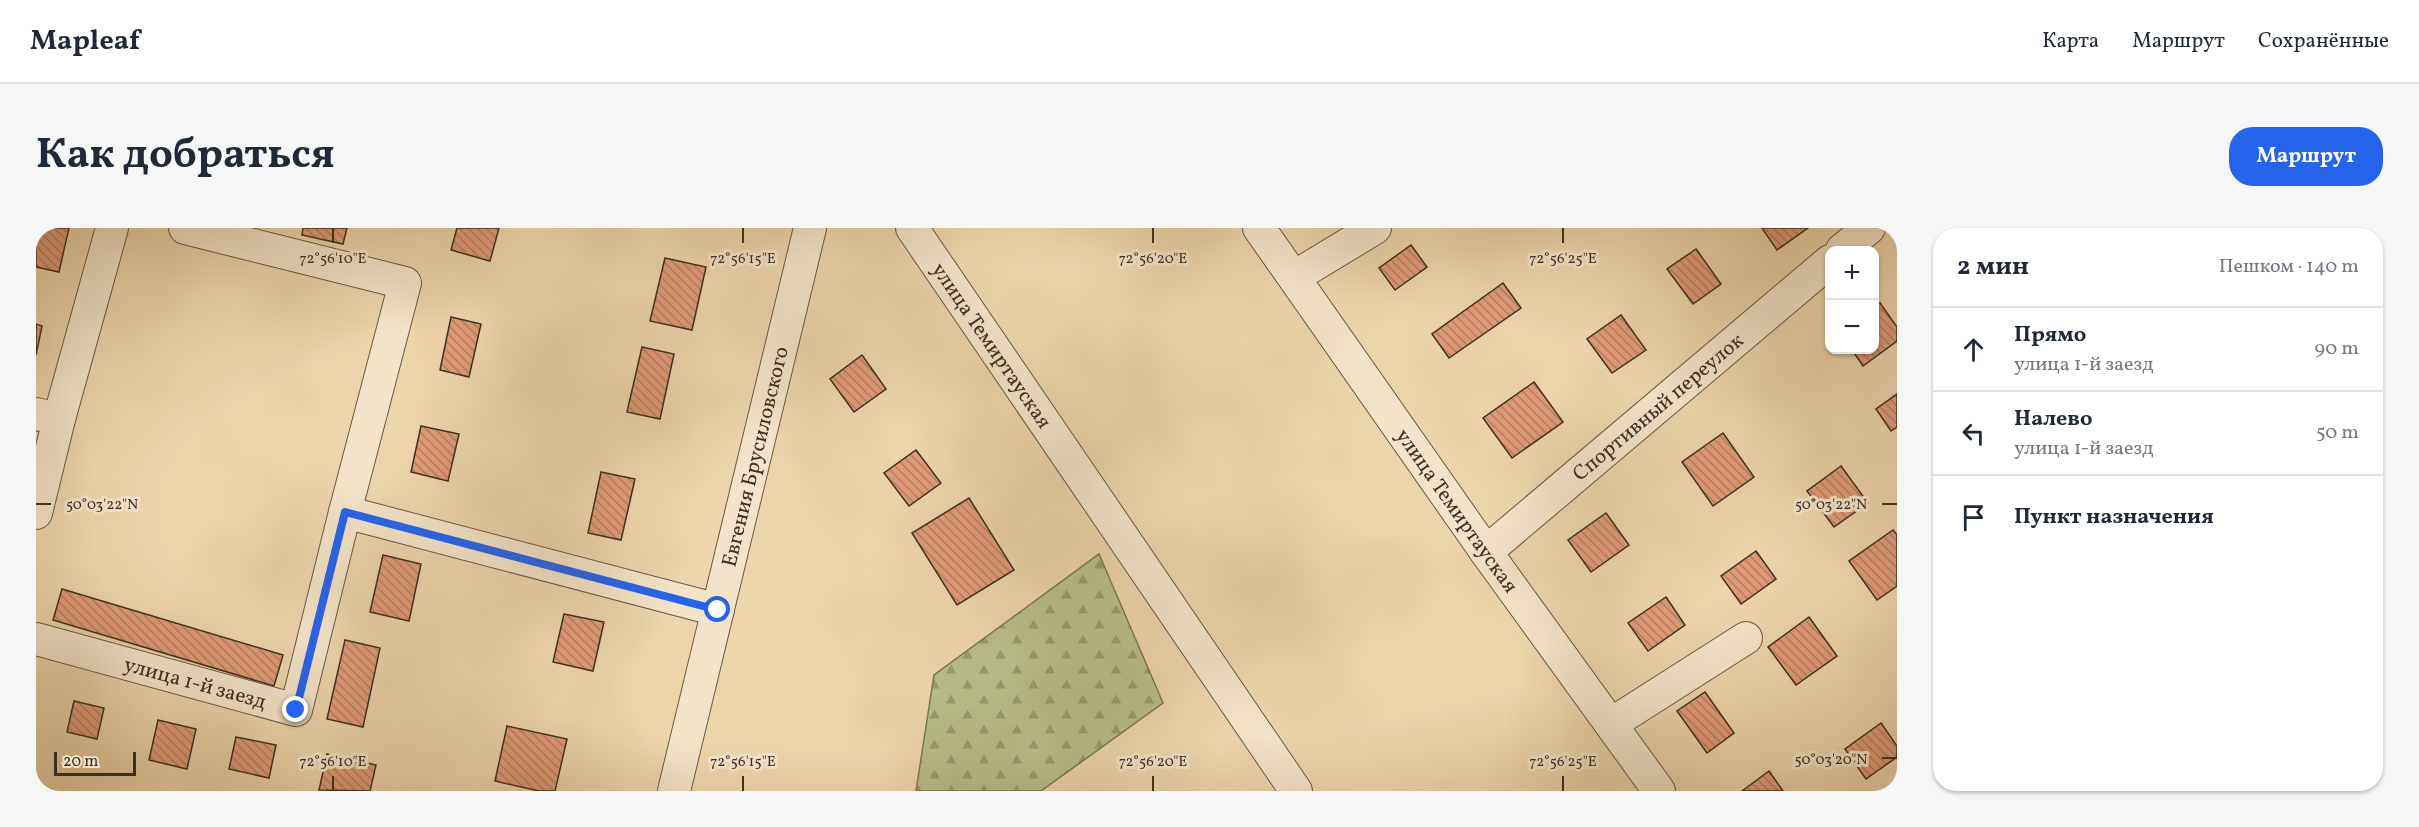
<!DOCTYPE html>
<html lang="ru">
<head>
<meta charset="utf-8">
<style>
	body { margin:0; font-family:Vollkorn,serif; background:#f6f6f7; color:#1f2937 }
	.controls { position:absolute; right:18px; top:18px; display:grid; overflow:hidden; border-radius:12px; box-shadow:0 2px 4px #0004 }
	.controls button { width:54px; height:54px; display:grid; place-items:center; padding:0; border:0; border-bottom:2px solid #e0e1e3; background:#fff; color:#1f2937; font:30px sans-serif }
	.scale { position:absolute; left:18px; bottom:15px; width:82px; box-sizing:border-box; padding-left:6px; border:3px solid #3b3023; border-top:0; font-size:16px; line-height:21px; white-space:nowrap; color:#3b3023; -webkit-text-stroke:4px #f3e3c8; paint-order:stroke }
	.stop { position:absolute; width:18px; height:18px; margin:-14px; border:4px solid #2563eb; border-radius:50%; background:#fff }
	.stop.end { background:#2563eb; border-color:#fff; box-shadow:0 2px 6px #0008 }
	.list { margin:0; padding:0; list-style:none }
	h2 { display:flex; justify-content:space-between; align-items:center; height:78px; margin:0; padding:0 24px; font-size:26px }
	h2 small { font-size:20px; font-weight:400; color:#747a83 }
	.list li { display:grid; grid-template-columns:39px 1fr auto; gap:18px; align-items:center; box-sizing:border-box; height:84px; padding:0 24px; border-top:2px solid #e0e1e3 }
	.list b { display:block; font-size:22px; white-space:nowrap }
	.list p { margin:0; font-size:20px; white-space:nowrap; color:#747a83 }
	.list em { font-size:20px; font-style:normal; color:#747a83 }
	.icon { flex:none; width:33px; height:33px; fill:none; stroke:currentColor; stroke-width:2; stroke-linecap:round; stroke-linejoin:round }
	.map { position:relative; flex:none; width:1861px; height:563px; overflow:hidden; border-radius:24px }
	header { display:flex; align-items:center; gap:36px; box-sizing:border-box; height:84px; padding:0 30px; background:#fff; border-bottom:2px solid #e0e1e3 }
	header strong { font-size:28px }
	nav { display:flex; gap:33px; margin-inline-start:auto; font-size:21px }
	.intro { display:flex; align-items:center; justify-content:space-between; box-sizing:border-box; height:144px; padding:0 36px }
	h1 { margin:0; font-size:42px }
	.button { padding:15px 27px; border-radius:24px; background:#2563eb; color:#fff; font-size:21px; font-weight:700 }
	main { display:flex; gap:36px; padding:0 36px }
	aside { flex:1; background:#fff; border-radius:24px; box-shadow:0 2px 4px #0004 }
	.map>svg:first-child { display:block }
</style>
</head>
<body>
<header>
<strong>Mapleaf</strong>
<nav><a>Карта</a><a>Маршрут</a><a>Сохранённые</a></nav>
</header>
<div class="intro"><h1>Как добраться</h1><a class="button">Маршрут</a></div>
<main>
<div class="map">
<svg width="1861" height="563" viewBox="0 0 1861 563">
	<defs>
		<pattern id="forest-firs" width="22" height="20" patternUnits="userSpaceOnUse" patternTransform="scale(1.5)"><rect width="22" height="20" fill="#b8bd89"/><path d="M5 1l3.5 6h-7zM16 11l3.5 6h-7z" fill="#979a70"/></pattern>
		<pattern id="building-back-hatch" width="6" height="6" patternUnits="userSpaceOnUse" patternTransform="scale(1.5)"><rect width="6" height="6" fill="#df9a77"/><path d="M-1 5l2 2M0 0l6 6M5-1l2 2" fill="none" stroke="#b67e61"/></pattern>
	</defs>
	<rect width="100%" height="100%" fill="#edd4ab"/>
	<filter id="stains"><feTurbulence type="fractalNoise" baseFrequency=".00333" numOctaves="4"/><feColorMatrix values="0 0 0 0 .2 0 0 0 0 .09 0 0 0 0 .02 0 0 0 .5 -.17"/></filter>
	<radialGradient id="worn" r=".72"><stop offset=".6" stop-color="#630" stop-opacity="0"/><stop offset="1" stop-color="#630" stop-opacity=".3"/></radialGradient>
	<polygon fill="url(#forest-firs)" stroke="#7a7656" stroke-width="1.5" points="1063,326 1127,475 1005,563 880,563 898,447"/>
	<g fill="url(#building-back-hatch)" stroke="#3b3023" stroke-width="1.5">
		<polygon points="0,0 33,0 23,44 0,39"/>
		<polygon points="267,0 311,0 307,16 266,7"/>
		<polygon points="421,0 463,0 454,33 415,22"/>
		<polygon points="1726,0 1772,0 1741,22"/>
		<polygon points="1375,17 1391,39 1359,62 1343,40"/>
		<polygon points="1660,21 1685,56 1657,76 1631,41"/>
		<polygon points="629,30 670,39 656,102 614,93"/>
		<polygon points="1467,55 1485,80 1413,130 1396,106"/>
		<polygon points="1844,75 1861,99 1861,113 1827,138 1816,122 1838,122 1838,79"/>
		<polygon points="1585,87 1610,122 1576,145 1551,111"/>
		<polygon points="415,89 445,96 433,149 404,142"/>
		<polygon points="0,96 6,98 0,127"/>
		<polygon points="606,119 638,126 624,191 591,184"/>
		<polygon points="826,127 850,161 818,184 794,151"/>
		<polygon points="1498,154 1527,194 1476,230 1447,190"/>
		<polygon points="1861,166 1861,199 1855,203 1840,181"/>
		<polygon points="385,198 423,206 412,253 375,244"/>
		<polygon points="1687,205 1718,249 1677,278 1646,234"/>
		<polygon points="880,222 905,255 873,278 848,245"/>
		<polygon points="1805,238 1832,275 1798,299 1771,263"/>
		<polygon points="565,244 599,251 585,312 552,305"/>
		<polygon points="933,270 978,342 921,377 876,305"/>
		<polygon points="1570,285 1593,317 1555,344 1532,312"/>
		<polygon points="1857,302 1861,307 1861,358 1841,372 1813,333"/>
		<polygon points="1720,323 1740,351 1705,376 1685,348"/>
		<polygon points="347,327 385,336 373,393 334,384"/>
		<polygon points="26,361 247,427 238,458 17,392"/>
		<polygon points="1630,369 1649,397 1612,423 1592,395"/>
		<polygon points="528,386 568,394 557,443 517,434"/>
		<polygon points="1773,389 1801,428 1760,457 1732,419"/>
		<polygon points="309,412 344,420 327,499 291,491"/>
		<polygon points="1669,464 1698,505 1671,525 1641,483"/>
		<polygon points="38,473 68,480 61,511 31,504"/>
		<polygon points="122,492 160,501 151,541 113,532"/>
		<polygon points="1845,495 1861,518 1861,529 1830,551 1809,521"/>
		<polygon points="471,498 531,511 519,563 503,563 459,553"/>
		<polygon points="200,509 240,517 233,550 193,541"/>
		<polygon points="291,526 340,537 334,563 283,562"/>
		<polygon points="1733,543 1747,563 1706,563"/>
	</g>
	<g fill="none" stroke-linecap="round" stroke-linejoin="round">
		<g stroke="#685945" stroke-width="34">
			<g id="minor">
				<polyline points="149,0 369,55 309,284"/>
				<path id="s1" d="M876 0 1260 563"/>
				<path id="s2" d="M1223 0 1450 324 1623 563"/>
				<polyline points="1806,22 1833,0"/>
				<polyline points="1258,49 1339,0"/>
				<polyline points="0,186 23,191 0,285"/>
				<polyline points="23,191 76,0"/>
				<path id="s3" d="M1450 324 1794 33"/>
				<path id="s4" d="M0 411 260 482 309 284 682 382"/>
				<polyline points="1575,496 1710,410"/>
				<path id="s5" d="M638 563 774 0"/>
			</g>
		</g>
		<use href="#minor" stroke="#f3e3c8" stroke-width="32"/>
	</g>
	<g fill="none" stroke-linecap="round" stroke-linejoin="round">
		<polyline stroke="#2563eb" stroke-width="8" points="260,482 309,284 682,382"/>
	</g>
	<path fill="none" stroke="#3b3023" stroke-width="2" d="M297 0V15M707 0V15M1117 0V15M1527 0V15M0 276H15M1846 276H1861M1846 530H1861M297 548V563M707 548V563M1117 548V563M1527 548V563"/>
	<g text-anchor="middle" stroke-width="6" stroke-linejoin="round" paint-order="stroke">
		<g font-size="21" fill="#3b3023" stroke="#f3e3c8">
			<text dy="7" stroke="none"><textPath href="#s1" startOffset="142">улица Темиртауская</textPath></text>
			<text dy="7" stroke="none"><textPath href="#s3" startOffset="225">Спортивный переулок</textPath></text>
			<text dy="7" stroke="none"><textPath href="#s5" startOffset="344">Евгения Брусиловского</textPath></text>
			<text dy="7" stroke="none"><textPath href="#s2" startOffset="345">улица Темиртауская</textPath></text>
			<text dy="7" stroke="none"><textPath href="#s4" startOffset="165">улица 1-й заезд</textPath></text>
		</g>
	</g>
	<g font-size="15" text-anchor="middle" fill="#3b3023" stroke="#f3e3c8" stroke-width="6" stroke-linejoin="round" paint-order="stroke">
		<text x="297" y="35">72°56'10"E</text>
		<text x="707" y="35">72°56'15"E</text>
		<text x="1117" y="35">72°56'20"E</text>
		<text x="1527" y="35">72°56'25"E</text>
		<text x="66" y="281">50°03'22"N</text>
		<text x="1795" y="281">50°03'22"N</text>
		<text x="1795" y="536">50°03'20"N</text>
		<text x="297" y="538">72°56'10"E</text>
		<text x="707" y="538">72°56'15"E</text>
		<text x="1117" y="538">72°56'20"E</text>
		<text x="1527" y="538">72°56'25"E</text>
	</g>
	<rect width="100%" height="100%" filter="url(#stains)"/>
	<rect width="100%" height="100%" fill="url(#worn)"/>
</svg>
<div class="controls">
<button>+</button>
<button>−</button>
</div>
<div class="scale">20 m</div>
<div class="stop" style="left:682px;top:382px"></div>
<div class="stop end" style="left:260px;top:482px"></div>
</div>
<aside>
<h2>2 мин<small>Пешком · 140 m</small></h2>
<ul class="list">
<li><svg class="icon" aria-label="ahead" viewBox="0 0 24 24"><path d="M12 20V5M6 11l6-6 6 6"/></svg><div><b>Прямо</b><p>улица 1-й заезд</p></div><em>90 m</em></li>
<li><svg class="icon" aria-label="left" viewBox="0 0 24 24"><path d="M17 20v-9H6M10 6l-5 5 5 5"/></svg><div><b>Налево</b><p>улица 1-й заезд</p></div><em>50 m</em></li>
<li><svg class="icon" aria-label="arrive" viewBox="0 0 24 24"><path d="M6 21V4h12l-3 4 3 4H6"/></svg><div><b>Пункт назначения</b></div></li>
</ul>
</aside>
</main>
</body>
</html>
